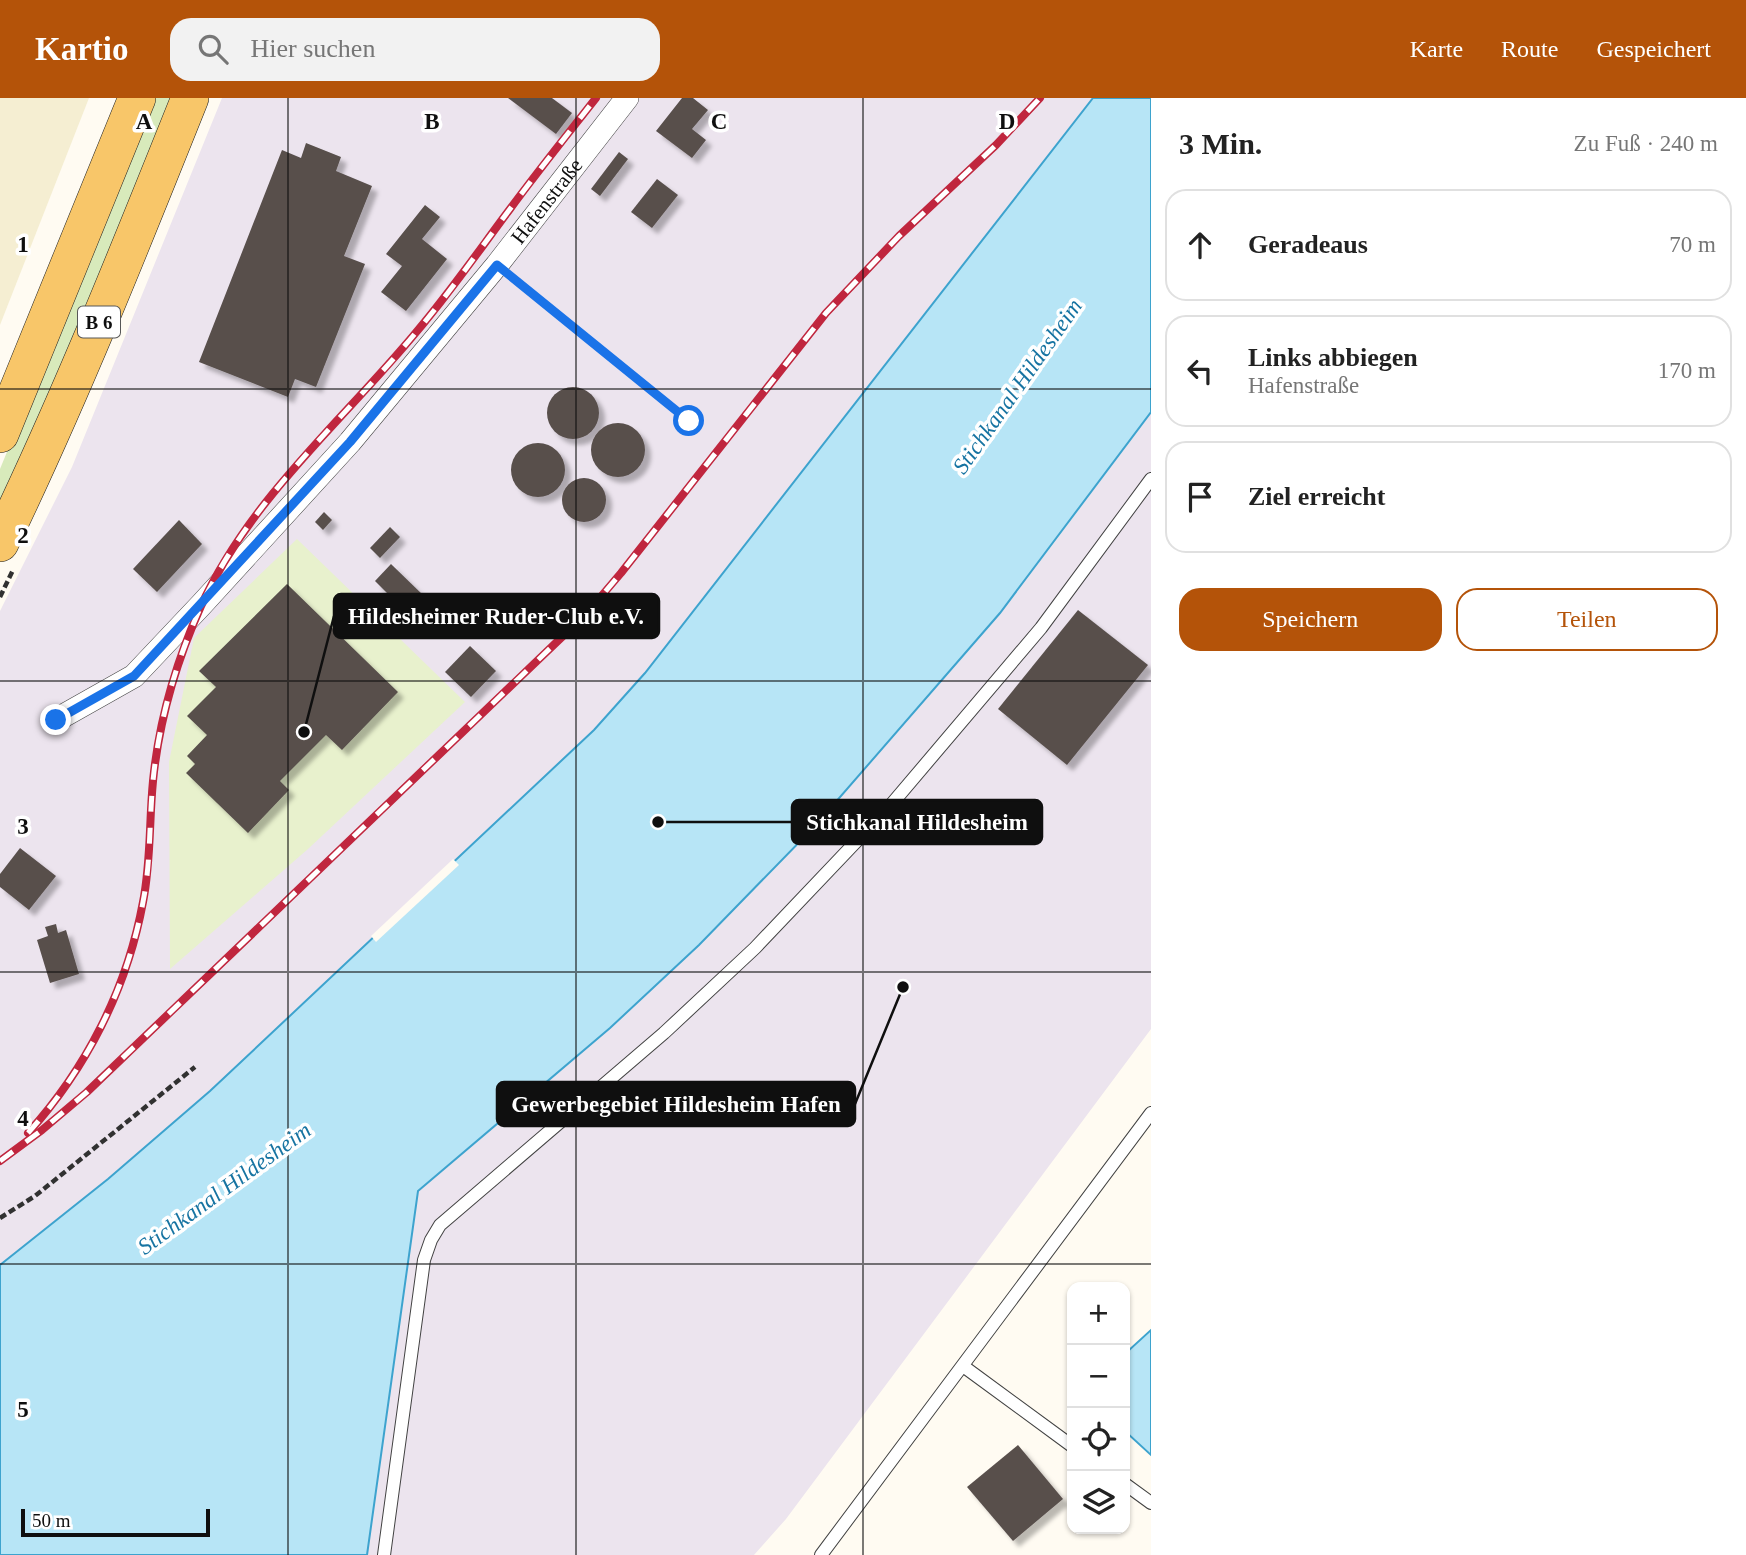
<!DOCTYPE html>
<html lang="de">
<head>
<meta charset="utf-8">
<style>
	body { margin:0; font-family:Georgia,serif; background:#f2f2f2; color:#222 }
	.controls { position:absolute; right:21px; bottom:21px; display:grid; overflow:hidden; border-radius:14px; box-shadow:0 2px 5px #0004 }
	.controls button { width:63px; height:63px; display:grid; place-items:center; padding:0; border:0; border-bottom:2px solid #e0e0e0; background:#fff; color:#222; font:35px sans-serif }
	.scale { position:absolute; left:21px; bottom:18px; width:189px; box-sizing:border-box; padding-left:7px; border:4px solid #0f0f0f; border-top:0; font-size:19px; line-height:24px; white-space:nowrap; color:#0f0f0f; -webkit-text-stroke:5px #fff; paint-order:stroke }
	.stop { position:absolute; width:21px; height:21px; margin:-16px; border:5px solid #1a73e8; border-radius:50%; background:#fff }
	.stop.end { background:#1a73e8; border-color:#fff; box-shadow:0 2px 7px #0008 }
	.list { margin:0; padding:0; list-style:none }
	h2 { display:flex; justify-content:space-between; align-items:center; height:91px; margin:0; padding:0 28px; font-size:30px }
	h2 small { font-size:23px; font-weight:400; color:#767676 }
	.list li { display:grid; grid-template-columns:46px 1fr auto; gap:21px; align-items:center; box-sizing:border-box; height:112px; margin:0 14px 14px; padding:0 14px; border:2px solid #e0e0e0; border-radius:21px }
	.list b { display:block; font-size:26px; white-space:nowrap }
	.list p { margin:0; font-size:23px; white-space:nowrap; color:#767676 }
	.list em { font-size:23px; font-style:normal; color:#767676 }
	.actions { display:flex; gap:14px; padding:21px 28px }
	.actions a { flex:1; padding:16px 0; border:2px solid #b45309; border-radius:21px; text-align:center; font-size:24px; color:#b45309 }
	.actions .main { background:#b45309; color:#fff }
	.icon { flex:none; width:38px; height:38px; fill:none; stroke:currentColor; stroke-width:2; stroke-linecap:round; stroke-linejoin:round }
	.map { position:relative; flex:none; width:1151px; height:1457px; overflow:hidden }
	header { display:flex; align-items:center; gap:42px; box-sizing:border-box; height:98px; padding:0 35px; background:#b45309; color:#fff }
	header strong { font-size:33px }
	nav { display:flex; gap:38px; margin-inline-start:auto; font-size:24px }
	.search { width:490px; height:63px; background:#f2f2f2; display:flex; align-items:center; gap:18px; box-sizing:border-box; padding:0 24px; border-radius:21px; color:#767676; font-size:26px }
	main { display:flex }
	aside { flex:1; background:#fff }
	.map>svg:first-child { display:block }
</style>
</head>
<body>
<header>
<strong>Kartio</strong>
<div class="search"><svg class="icon" aria-label="search" viewBox="0 0 24 24"><circle cx="10" cy="10" r="6"/><path d="M15 15l6 6"/></svg>Hier suchen</div>
<nav><a>Karte</a><a>Route</a><a>Gespeichert</a></nav>
</header>
<main>
<div class="map">
<svg width="1151" height="1457" viewBox="0 0 1151 1457">
	<defs>
		<filter id="shadow"><feDropShadow dx="6" dy="6" stdDeviation="2" flood-color="#0004"/></filter>
	</defs>
	<rect width="100%" height="100%" fill="#fffbf2"/>
	<g fill="#ece4ee">
		<polygon points="222,0 1093,0 645,575 594,632 210,993 108,1081 0,1167 0,513 72,369"/>
		<polygon points="1151,314 1151,931 786,1421 754,1457 367,1457 418,1093 610,930 699,847 814,729 1051,449"/>
	</g>
	<polygon fill="#f5eed2" points="0,0 89,0 0,227"/>
	<polygon fill="#d8eabb" points="152,0 173,0 115,144 0,408 0,371"/>
	<polygon fill="#e8f1cd" points="297,441 465,604 308,751 170,871 169,664 194,540"/>
	<g fill="#b7e5f6" stroke="#3da3ce" stroke-width="2">
		<polygon points="1093,0 1151,0 1151,314 1000,515 814,729 699,847 610,930 418,1093 367,1457 0,1457 0,1167 108,1081 210,993 594,632 645,575"/>
		<polygon points="1151,1232 1151,1357 1127,1335 1125,1329 1125,1261 1128,1253"/>
	</g>
	<polygon fill="#fffbf2" points="453,761 459,767 376,844 371,838"/>
	<g fill="#584f4c" filter="url(#shadow)">
		<polygon points="508,0 552,0 572,15 556,36"/>
		<polygon points="682,0 693,0 708,12 692,31 706,42 692,60 656,33"/>
		<polygon points="306,45 341,59 336,73 372,88 344,158 365,166 316,289 295,281 288,299 199,264 282,52 301,60"/>
		<polygon points="619,54 628,61 600,98 591,91"/>
		<polygon points="657,81 678,97 652,130 631,114"/>
		<polygon points="425,107 440,119 422,141 447,161 406,213 381,194 402,168 386,156"/>
		<circle cx="573" cy="315" r="26"/>
		<circle cx="618" cy="352" r="27"/>
		<circle cx="538" cy="372" r="27"/>
		<circle cx="584" cy="402" r="22"/>
		<polygon points="324,414 332,422 323,432 315,424"/>
		<polygon points="179,422 202,446 157,494 133,471"/>
		<polygon points="390,429 400,439 380,460 370,450"/>
		<polygon points="391,466 425,499 408,516 375,483"/>
		<polygon points="287,486 398,594 342,652 326,637 280,683 289,692 248,735 186,675 195,666 187,658 207,637 187,618 216,589 199,573"/>
		<polygon points="1078,512 1148,567 1067,667 998,611"/>
		<polygon points="470,548 496,573 471,599 445,574"/>
		<polygon points="20,750 56,778 29,812 0,789 0,776"/>
		<polygon points="56,826 58,835 66,832 79,876 50,885 37,842 48,838 45,829"/>
		<polygon points="1018,1347 1063,1401 1013,1443 967,1389"/>
	</g>
	<g fill="none" stroke-linecap="round" stroke-linejoin="round">
		<g stroke="#424242" stroke-width="14">
			<g id="lane">
				<polyline points="963,1268 1072,1348"/>
				<polyline points="1125,1386 1151,1405"/>
				<polyline points="384,1457 424,1162 431,1142 440,1127 664,935 755,850 890,708 1041,530 1151,381"/>
				<polyline points="821,1457 1151,1015"/>
			</g>
		</g>
		<g stroke="#424242" stroke-width="24">
			<g id="street">
				<path id="s1" d="M56 622 134 578 202 506 350 344 497 167 627 0"/>
			</g>
		</g>
		<g stroke="#202020" stroke-width="38">
			<g id="primary">
				<polyline points="0,336 137,0"/>
				<path d="M0 445C70 300 130 150 190 0"/>
			</g>
		</g>
		<g stroke="#313131" stroke-width="4.5" stroke-dasharray="7 3.5" stroke-linecap="butt">
			<polyline points="514,180 689,322"/>
			<polyline points="0,499 13,472"/>
			<polyline points="0,1120 35,1098 195,969"/>
		</g>
		<use href="#lane" stroke="#fff" stroke-width="12"/>
		<use href="#street" stroke="#fff" stroke-width="23"/>
		<use href="#primary" stroke="#f8c669" stroke-width="37"/>
		<g stroke="#c0263e" stroke-width="8">
			<g id="rail">
				<path d="M28 1035C86 971 127 891 143 804 151 764 149 724 153 683 159 622 176 564 201 508 250 400 344 322 418 232 451 193 480 151 510 111 538 73 567 37 596 0"/>
				<polyline points="0,1063 42,1032 87,994 587,515 621,475 826,215 899,138 996,47 1040,0"/>
			</g>
		</g>
		<use href="#rail" stroke="#fff" stroke-width="5" stroke-dasharray="16" stroke-linecap="butt"/>
	</g>
	<g fill="none" stroke-linecap="round" stroke-linejoin="round">
		<polyline stroke="#1a73e8" stroke-width="9" points="56,622 134,578 350,344 497,167 689,323"/>
	</g>
	<path fill="none" stroke="#0f0f0f" stroke-width="2" stroke-opacity="0.55" d="M288 0V1457M576 0V1457M863 0V1457M0 291H1151M0 583H1151M0 874H1151M0 1166H1151"/>
	<g text-anchor="middle" stroke-width="7" stroke-linejoin="round" paint-order="stroke">
		<rect fill="#fff" stroke="#575757" stroke-width="2" x="78" y="208.5" width="42" height="31" rx="5"/>
		<g font-size="19" font-weight="bold" fill="#0f0f0f">
			<text x="99" y="231">B 6</text>
		</g>
		<g font-size="21" fill="#0f0f0f" stroke="#fff">
			<text dy="7" stroke="none"><textPath href="#s1" startOffset="719">Hafenstraße</textPath></text>
		</g>
		<g font-size="23" font-style="italic" fill="#1774a2" stroke="#fff">
			<text transform="translate(1017 288) rotate(-55)" y="8">Stichkanal Hildesheim</text>
			<text transform="translate(224 1090) rotate(-36)" y="8">Stichkanal Hildesheim</text>
		</g>
	</g>
	<g font-size="23" text-anchor="middle" font-weight="bold" fill="#0f0f0f" stroke="#fff" stroke-width="7" stroke-linejoin="round" paint-order="stroke">
		<text x="144" y="31">A</text>
		<text x="432" y="31">B</text>
		<text x="719" y="31">C</text>
		<text x="1007" y="31">D</text>
		<text x="23" y="154">1</text>
		<text x="23" y="445">2</text>
		<text x="23" y="736">3</text>
		<text x="23" y="1028">4</text>
		<text x="23" y="1319">5</text>
	</g>
	<path fill="none" stroke="#0f0f0f" stroke-width="2.5" d="M304 634L334 518M658 724L792 724M903 889L855 1006"/>
	<g fill="#0f0f0f" stroke="#fff" stroke-width="2.5">
		<circle cx="304" cy="634" r="7"/>
		<circle cx="658" cy="724" r="7"/>
		<circle cx="903" cy="889" r="7"/>
	</g>
	<g fill="#0f0f0f" stroke="#0f0f0f" stroke-width="2.5">
		<rect x="334" y="496" width="325" height="44" rx="7"/>
		<rect x="792" y="702" width="250" height="44" rx="7"/>
		<rect x="497" y="984" width="358" height="44" rx="7"/>
	</g>
	<g font-size="23" text-anchor="middle" font-weight="bold" fill="#fff">
		<text x="496" y="526">Hildesheimer Ruder-Club e.V.</text>
		<text x="917" y="732">Stichkanal Hildesheim</text>
		<text x="676" y="1014">Gewerbegebiet Hildesheim Hafen</text>
	</g>
</svg>
<div class="controls">
<button>+</button>
<button>−</button>
<button><svg class="icon" aria-label="locate" viewBox="0 0 24 24"><circle cx="12" cy="12" r="6"/><path d="M12 2v4M12 18v4M2 12h4M18 12h4"/></svg></button>
<button><svg class="icon" aria-label="layers" viewBox="0 0 24 24"><path d="M12 4l9 5-9 5-9-5zM3 14l9 5 9-5"/></svg></button>
</div>
<div class="scale">50 m</div>
<div class="stop" style="left:689px;top:323px"></div>
<div class="stop end" style="left:56px;top:622px"></div>
</div>
<aside>
<h2>3 Min.<small>Zu Fuß · 240 m</small></h2>
<ul class="list">
<li><svg class="icon" aria-label="ahead" viewBox="0 0 24 24"><path d="M12 20V5M6 11l6-6 6 6"/></svg><div><b>Geradeaus</b></div><em>70 m</em></li>
<li><svg class="icon" aria-label="left" viewBox="0 0 24 24"><path d="M17 20v-9H6M10 6l-5 5 5 5"/></svg><div><b>Links abbiegen</b><p>Hafenstraße</p></div><em>170 m</em></li>
<li><svg class="icon" aria-label="arrive" viewBox="0 0 24 24"><path d="M6 21V4h12l-3 4 3 4H6"/></svg><div><b>Ziel erreicht</b></div></li>
</ul>
<div class="actions"><a class="main">Speichern</a><a>Teilen</a></div>
</aside>
</main>
</body>
</html>
